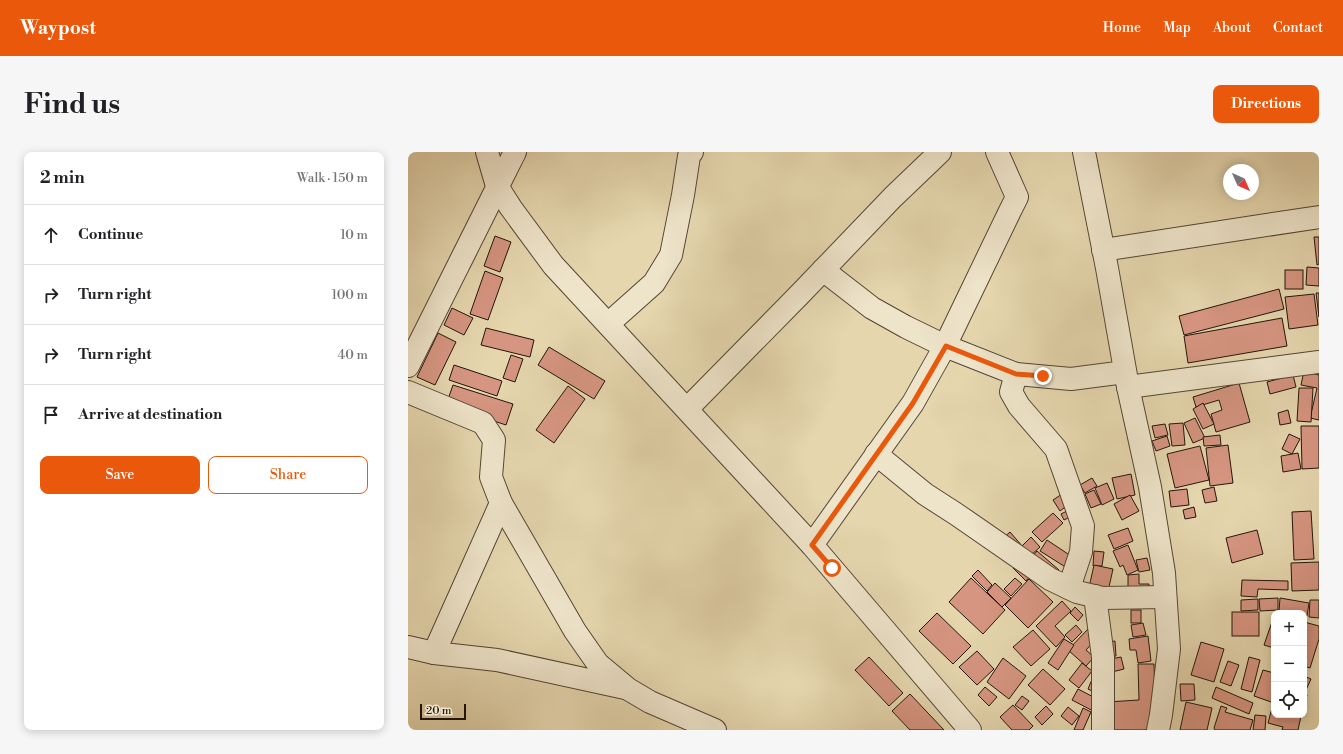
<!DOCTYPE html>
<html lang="en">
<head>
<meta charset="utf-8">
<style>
	body { margin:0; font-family:"Libre Bodoni",serif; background:#f6f6f6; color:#202124 }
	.controls { position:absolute; right:12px; bottom:12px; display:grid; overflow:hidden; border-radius:8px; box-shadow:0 2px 10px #0003 }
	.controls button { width:36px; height:36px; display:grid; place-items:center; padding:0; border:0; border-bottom:1px solid #e0e0e0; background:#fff; color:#202124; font:20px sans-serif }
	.compass { position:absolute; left:815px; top:12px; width:36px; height:36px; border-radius:50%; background:#fff; box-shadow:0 2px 10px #0003; rotate:135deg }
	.scale { position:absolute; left:12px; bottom:10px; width:46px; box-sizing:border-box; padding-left:4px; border:2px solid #24160b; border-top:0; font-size:11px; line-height:14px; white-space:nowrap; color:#24160b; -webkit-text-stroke:3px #eee4ca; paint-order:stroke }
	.stop { position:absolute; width:12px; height:12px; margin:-9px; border:3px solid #ea580c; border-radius:50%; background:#fff }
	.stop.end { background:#ea580c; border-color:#fff; box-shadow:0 1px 4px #0008 }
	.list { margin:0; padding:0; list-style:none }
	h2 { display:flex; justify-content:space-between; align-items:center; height:52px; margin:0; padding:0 16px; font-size:17px }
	h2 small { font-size:13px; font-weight:400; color:#757577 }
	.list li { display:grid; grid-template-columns:26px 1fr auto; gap:12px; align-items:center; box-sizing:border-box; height:60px; padding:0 16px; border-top:1px solid #e0e0e0 }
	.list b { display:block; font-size:15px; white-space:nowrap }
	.list em { font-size:13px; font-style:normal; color:#757577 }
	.actions { display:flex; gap:8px; padding:12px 16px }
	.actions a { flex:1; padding:9px 0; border:1px solid #ea580c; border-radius:8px; text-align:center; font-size:14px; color:#ea580c }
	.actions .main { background:#ea580c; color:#fff }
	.icon { flex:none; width:22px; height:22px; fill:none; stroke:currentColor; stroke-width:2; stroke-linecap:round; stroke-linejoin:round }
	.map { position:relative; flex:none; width:911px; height:578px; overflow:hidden; border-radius:8px }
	header { display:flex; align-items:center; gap:24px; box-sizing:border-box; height:56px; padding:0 20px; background:#ea580c; color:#fff }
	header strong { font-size:19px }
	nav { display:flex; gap:22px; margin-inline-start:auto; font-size:14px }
	.intro { display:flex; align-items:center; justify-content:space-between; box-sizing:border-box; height:96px; padding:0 24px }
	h1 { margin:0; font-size:28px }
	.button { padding:10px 18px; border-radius:8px; background:#ea580c; color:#fff; font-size:14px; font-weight:700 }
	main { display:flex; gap:24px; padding:0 24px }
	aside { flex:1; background:#fff; border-radius:8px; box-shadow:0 2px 10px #0003 }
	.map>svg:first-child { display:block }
</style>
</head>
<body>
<header>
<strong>Waypost</strong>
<nav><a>Home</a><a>Map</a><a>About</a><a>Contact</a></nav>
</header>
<div class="intro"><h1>Find us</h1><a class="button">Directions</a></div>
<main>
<aside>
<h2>2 min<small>Walk · 150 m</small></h2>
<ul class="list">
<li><svg class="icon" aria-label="ahead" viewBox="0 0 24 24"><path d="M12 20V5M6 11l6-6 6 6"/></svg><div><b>Continue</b></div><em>10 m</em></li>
<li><svg class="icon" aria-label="right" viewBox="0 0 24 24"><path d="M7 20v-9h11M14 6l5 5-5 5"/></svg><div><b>Turn right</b></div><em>100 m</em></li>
<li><svg class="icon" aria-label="right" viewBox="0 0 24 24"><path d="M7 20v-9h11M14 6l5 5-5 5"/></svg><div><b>Turn right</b></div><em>40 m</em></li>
<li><svg class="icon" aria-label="arrive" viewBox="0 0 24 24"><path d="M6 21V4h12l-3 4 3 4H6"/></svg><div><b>Arrive at destination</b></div></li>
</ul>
<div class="actions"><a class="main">Save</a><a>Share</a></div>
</aside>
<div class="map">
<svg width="911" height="578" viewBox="0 0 911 578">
	<rect width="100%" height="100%" fill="#e5d6ae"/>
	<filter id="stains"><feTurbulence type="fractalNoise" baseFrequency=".005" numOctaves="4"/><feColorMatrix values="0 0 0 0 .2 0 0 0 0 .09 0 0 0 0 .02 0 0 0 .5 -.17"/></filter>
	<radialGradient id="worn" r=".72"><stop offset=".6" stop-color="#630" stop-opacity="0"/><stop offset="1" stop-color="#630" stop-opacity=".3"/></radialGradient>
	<g fill="#d69581" stroke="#24160b">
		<polygon points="87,84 103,90 92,120 76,114"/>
		<polygon points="906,85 911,85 911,112 909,113"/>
		<polygon points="899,115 911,116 911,134 898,133"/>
		<rect x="877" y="118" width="18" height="19"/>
		<polygon points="77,119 95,126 80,168 62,162"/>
		<polygon points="871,137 876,157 776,183 771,164"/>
		<polygon points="908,141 911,141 911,165"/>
		<polygon points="906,142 910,173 881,177 877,145"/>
		<polygon points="44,156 65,166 56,183 36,173"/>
		<polygon points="874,166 879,194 780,211 776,184"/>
		<polygon points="78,176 126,188 122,205 73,193"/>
		<polygon points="30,181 48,190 27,233 9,225"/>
		<polygon points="141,195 197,229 186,247 130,213"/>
		<polygon points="103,203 115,207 107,230 95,226"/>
		<polygon points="46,213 94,229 89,244 41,228"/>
		<polygon points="896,219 911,223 911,268 902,266 909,236 893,233"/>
		<polygon points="885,223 888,235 862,242 859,230"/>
		<polygon points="831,231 842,270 808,280 803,262 814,258 811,248 788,255 785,245"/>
		<polygon points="45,233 105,252 98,273 38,253"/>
		<polygon points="160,234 177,247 146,291 128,278"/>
		<polygon points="891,236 905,236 903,270 889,269"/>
		<polygon points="795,251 806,272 795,277 785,257"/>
		<polygon points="880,258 883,271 872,273 870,261"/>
		<polygon points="787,266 797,286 785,291 776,271"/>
		<polygon points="775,271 777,293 764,294 761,272"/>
		<polygon points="757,272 760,283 747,286 744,274"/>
		<polygon points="893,274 911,274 911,316 894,317"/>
		<polygon points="881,282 892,287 884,302 874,297"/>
		<polygon points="812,283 813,293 796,294 795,285"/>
		<polygon points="759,284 762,294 748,299 744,289"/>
		<polygon points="820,293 825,331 802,334 798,296"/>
		<polygon points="792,294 801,328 767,336 759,302"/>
		<polygon points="890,301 893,317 875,320 873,304"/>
		<polygon points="723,322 727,343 709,347 704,326"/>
		<polygon points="684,326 689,334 677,341 672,333"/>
		<polygon points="699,331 706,347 694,353 687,336"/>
		<polygon points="806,335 809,349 797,351 794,338"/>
		<polygon points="779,337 781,353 763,355 761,339"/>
		<polygon points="686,338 693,352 683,356 677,342"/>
		<polygon points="657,340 664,350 652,359 645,348"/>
		<polygon points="722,343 731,359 714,368 706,352"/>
		<polygon points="786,355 788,365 777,367 775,358"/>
		<polygon points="663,357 666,363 656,368 653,362"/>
		<polygon points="903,359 906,407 886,408 884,360"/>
		<polygon points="645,361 655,371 634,390 624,380"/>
		<polygon points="720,376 725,389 706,397 700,383"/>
		<polygon points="849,378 855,402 824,411 818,386"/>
		<polygon points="602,380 615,395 606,404 592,389"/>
		<polygon points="623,385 632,395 622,404 613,395"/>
		<polygon points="639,388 666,406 659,416 632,399"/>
		<polygon points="720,393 730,418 719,423 715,413 712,415 705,399"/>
		<polygon points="629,399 651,418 643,426 622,407"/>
		<polygon points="686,399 696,400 694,414 685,414"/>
		<polygon points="739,406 742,418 731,420 728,408"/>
		<polygon points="911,410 911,438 884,439 883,411"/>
		<polygon points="610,411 623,423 618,429 605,416"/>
		<polygon points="686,413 705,417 699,444 680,440"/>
		<polygon points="570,418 584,433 579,439 564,424"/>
		<polygon points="731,422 731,432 741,432 741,447 720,448 720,423"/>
		<polygon points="563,426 597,458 575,482 541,450"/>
		<polygon points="607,426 614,432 603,444 596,437"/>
		<polygon points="621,427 645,450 620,476 597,453"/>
		<polygon points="834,428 880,429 880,438 850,437 849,445 833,444"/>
		<polygon points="587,431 603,446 594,455 579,440"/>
		<polygon points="870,446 870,458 852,459 851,447"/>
		<polygon points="872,446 901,451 899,464 896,463 896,461 871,459"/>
		<polygon points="850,447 850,458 833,459 833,448"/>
		<polygon points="902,448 911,448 911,466 901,465"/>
		<polygon points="654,449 663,459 647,474 657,485 648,495 628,474"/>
		<polygon points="667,455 675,463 670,469 662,461"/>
		<rect x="723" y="458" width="10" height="13"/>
		<rect x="824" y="460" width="27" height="24"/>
		<polygon points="529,461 563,494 545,512 511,479"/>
		<polygon points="865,467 866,467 866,496 856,493"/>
		<polygon points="896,470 911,474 911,487 902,516 896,514"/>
		<polygon points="735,471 738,483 725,485 723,473"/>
		<polygon points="668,473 674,480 664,490 657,483"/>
		<polygon points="680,477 689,486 678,498 686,505 678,514 660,498"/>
		<polygon points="625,478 642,497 623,514 605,495"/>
		<polygon points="740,484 743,509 730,511 728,498 722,498 721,487"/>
		<polygon points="656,487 666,493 650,518 640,511"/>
		<polygon points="707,489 708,504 697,506 695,491"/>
		<polygon points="793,490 816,497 806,530 783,523"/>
		<polygon points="569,499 586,517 569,533 551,515"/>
		<polygon points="461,505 495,541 481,554 447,518"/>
		<polygon points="713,505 716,517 700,521 697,508"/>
		<polygon points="841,505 852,508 844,540 833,537"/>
		<polygon points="595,506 618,524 601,547 579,530"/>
		<polygon points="820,509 831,513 823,534 812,530"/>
		<polygon points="674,511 684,519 671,536 661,528"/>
		<polygon points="730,512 746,512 748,577 736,578 700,578 699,550 731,548"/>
		<polygon points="635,517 657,537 642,553 620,533"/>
		<polygon points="855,518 866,521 866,551 846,544"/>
		<polygon points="896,524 903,527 897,540 896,540"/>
		<polygon points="685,525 686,540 680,537"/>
		<polygon points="772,532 786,532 787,548 773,549"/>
		<polygon points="577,535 589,545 581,554 570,543"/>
		<polygon points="808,535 845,551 841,562 804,546"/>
		<polygon points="670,537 697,551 691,562 664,548"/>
		<polygon points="502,542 536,578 502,578 484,559"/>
		<polygon points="896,542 899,543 896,554"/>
		<polygon points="614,544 621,549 614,558 607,553"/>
		<polygon points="778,550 804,556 799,578 772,578"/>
		<polygon points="605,553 625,574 621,578 604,578 592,565"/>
		<polygon points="638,554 645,562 634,573 627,565"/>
		<polygon points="813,554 819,556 817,560 845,568 842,578 807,578 806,576"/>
		<polygon points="660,555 671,564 664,573 653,564"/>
		<polygon points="675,556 683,560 675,578 666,578"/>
		<polygon points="864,556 866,557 866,563 893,564 890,578 874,578 875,575 860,571"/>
		<polygon points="847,563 858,564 857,578 845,578"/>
	</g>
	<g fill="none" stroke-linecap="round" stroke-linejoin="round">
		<g stroke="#544634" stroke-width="24">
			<g id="minor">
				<polyline points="79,0 89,34 103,56 145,113 404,393 562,578"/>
				<polyline points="676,0 699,116 720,235 742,335 756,421 761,497 753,563 750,578"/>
				<polyline points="695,98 911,65"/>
				<polyline points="415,118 464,156 498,175 537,194 608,222 663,227 717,220"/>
				<polyline points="200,172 246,131 263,103 275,43 281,4 284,0"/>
				<polyline points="0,214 107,0"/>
				<polyline points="608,222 603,240 611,254 648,297 675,374 673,400 661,436"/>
				<polyline points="720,235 911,210"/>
				<polyline points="0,240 75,271 86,288 83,325 93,351 167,479 190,512 220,537 242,550 307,578"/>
				<polyline points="279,257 393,141 485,45 532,0"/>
				<polyline points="468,302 517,342 548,362 642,427 669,440 694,446 757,445"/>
				<polyline points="404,393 505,251 537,194 601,61 609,45 589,0"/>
				<polyline points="687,444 695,505 695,578"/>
				<polyline points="0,495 26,501 89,508 217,536"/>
				<polyline points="26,501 93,351"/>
			</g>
		</g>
		<use href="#minor" stroke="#eee4ca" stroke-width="22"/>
	</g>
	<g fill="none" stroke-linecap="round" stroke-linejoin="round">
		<polyline stroke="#ea580c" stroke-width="5" points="424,416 404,393 505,251 538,194 608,222 635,224"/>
	</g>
	<rect width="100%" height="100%" filter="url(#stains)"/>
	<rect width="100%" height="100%" fill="url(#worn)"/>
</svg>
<div class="controls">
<button>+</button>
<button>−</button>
<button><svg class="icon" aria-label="locate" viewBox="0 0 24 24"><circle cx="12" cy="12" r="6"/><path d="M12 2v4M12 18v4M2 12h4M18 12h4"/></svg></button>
</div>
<svg class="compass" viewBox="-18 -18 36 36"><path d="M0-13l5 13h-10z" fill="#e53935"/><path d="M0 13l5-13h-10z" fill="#757577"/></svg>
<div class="scale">20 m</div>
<div class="stop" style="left:424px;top:416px"></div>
<div class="stop end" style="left:635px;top:224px"></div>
</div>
</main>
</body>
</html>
